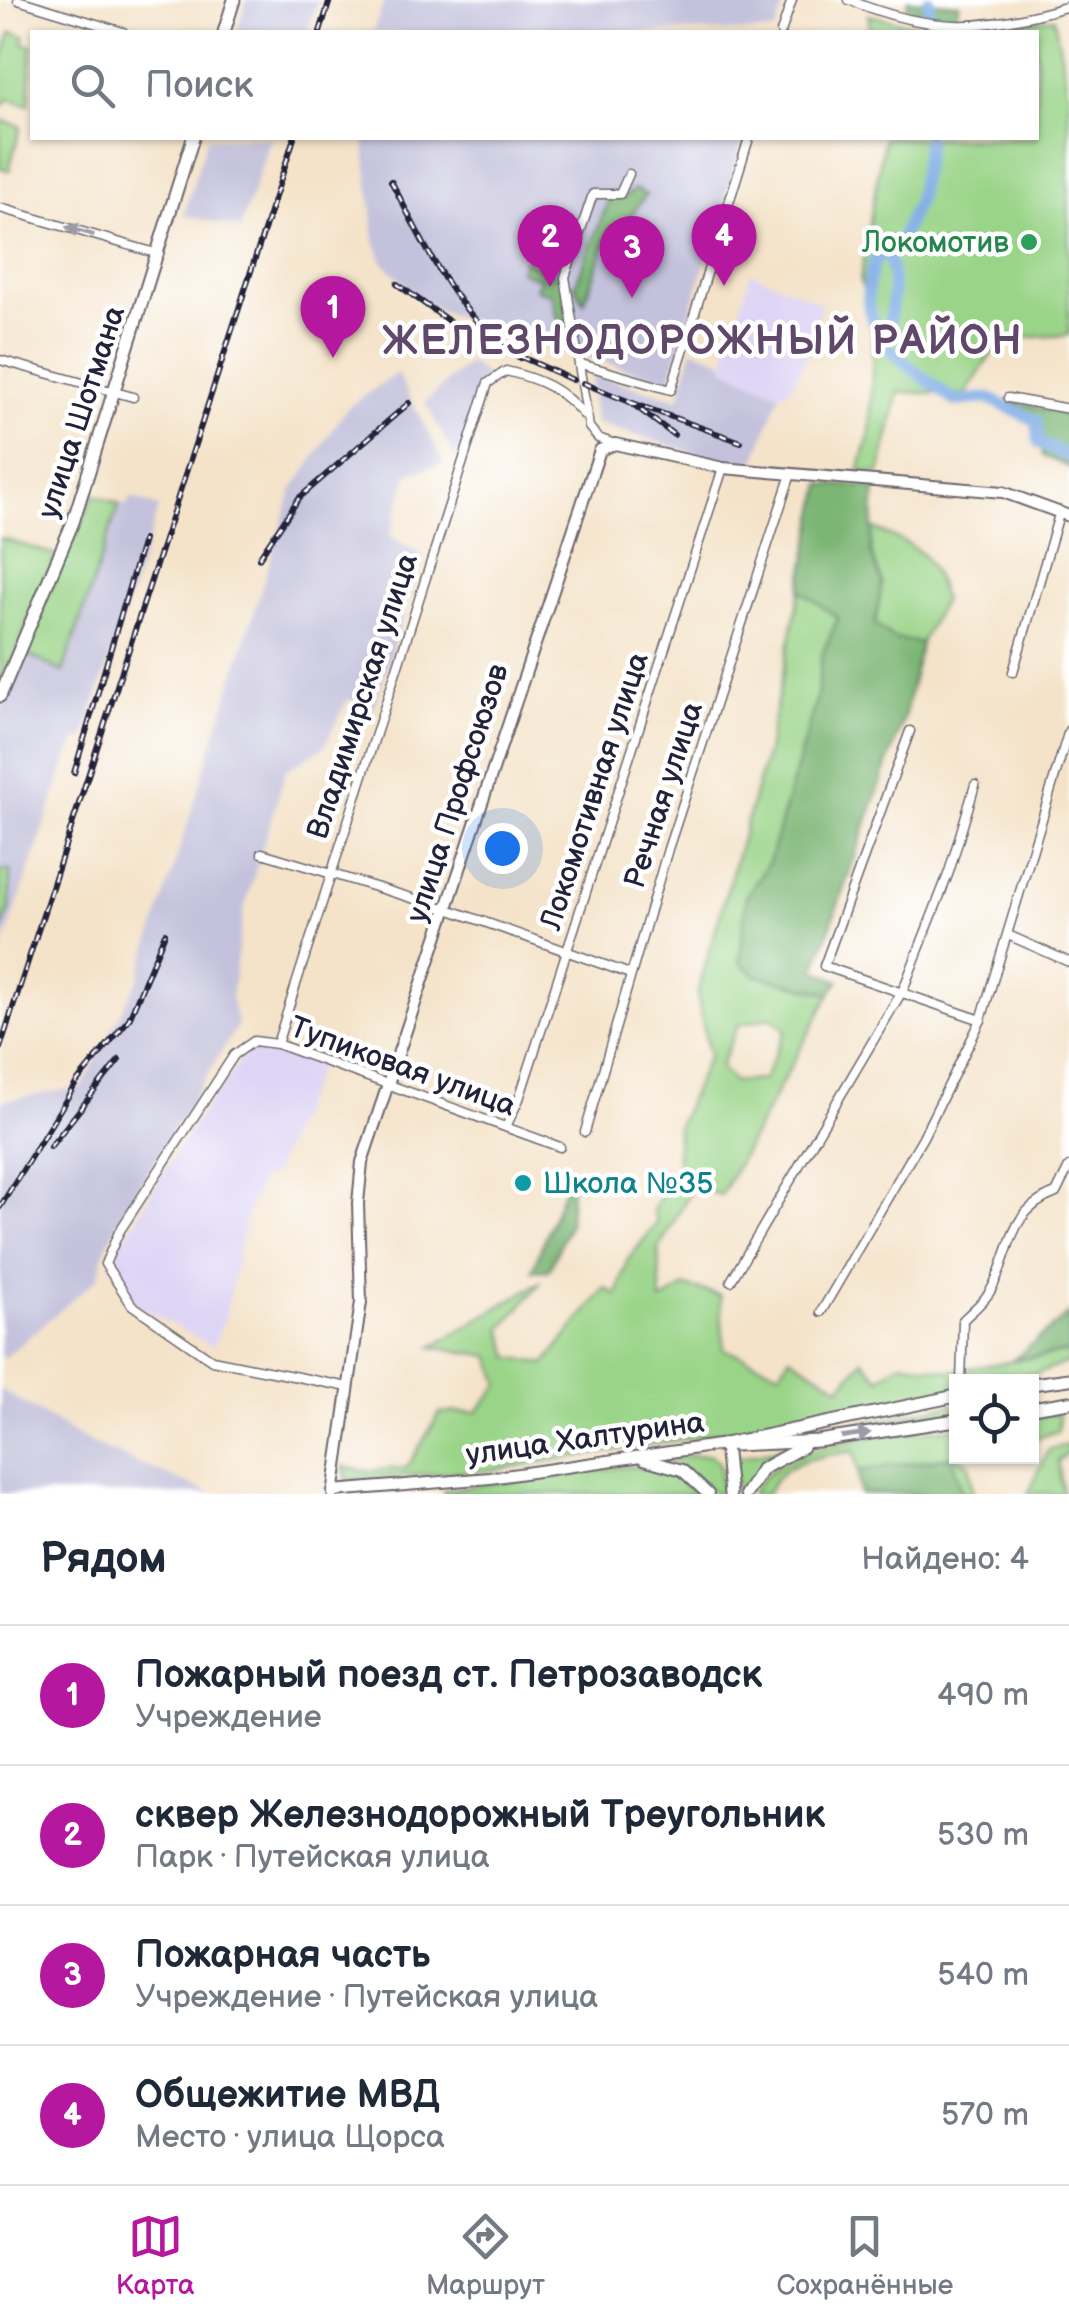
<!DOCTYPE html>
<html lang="ru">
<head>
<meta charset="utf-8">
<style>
	body { margin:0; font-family:"Balsamiq Sans",sans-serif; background:#f2f2f3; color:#1f2937 }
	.controls { position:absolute; right:30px; bottom:30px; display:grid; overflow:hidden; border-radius:0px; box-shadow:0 2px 8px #0004 }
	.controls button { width:90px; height:90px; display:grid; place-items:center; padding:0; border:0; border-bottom:2px solid #e0e1e3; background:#fff; color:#1f2937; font:50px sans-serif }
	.you { position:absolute; left:502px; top:848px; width:35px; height:35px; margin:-25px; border:8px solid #fff; border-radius:50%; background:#1a73e8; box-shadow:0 0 0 15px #1a73e833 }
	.badge { display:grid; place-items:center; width:65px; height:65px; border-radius:50%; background:#b5179e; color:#fff; font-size:32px; font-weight:700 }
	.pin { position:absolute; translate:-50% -82px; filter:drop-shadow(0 2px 5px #0008) }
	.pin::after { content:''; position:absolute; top:52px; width:35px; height:30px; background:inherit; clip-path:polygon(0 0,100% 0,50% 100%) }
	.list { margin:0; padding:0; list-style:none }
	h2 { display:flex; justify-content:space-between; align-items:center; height:130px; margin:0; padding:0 40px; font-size:42px }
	h2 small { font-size:32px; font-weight:400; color:#747a83 }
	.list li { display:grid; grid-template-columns:65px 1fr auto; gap:30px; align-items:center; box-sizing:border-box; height:140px; padding:0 40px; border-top:2px solid #e0e1e3 }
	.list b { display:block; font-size:38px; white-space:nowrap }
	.list p { margin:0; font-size:32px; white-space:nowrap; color:#747a83 }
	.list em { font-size:32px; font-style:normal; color:#747a83 }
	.icon { flex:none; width:55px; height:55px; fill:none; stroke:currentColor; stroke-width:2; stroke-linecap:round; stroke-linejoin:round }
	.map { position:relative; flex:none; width:1069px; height:1494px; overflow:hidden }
	.search { position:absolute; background:#fff; box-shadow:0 2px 8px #0004; left:30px; right:30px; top:30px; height:110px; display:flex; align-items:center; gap:25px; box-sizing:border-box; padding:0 35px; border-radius:0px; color:#747a83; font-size:38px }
	.sheet { height:690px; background:#fff }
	nav { display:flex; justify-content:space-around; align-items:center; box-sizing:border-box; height:140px; border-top:2px solid #e0e1e3; background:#fff; font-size:28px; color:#747a83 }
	nav a { display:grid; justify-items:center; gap:5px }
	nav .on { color:#b5179e }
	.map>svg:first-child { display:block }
</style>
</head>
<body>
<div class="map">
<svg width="1069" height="1494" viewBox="0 0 1069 1494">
	<rect width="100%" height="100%" fill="#fff"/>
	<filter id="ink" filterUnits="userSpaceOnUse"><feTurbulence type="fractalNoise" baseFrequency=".01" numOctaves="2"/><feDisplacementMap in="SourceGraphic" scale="20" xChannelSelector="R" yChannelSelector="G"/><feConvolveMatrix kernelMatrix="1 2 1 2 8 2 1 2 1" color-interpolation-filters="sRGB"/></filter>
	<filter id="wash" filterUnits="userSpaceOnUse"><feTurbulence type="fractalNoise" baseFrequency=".0048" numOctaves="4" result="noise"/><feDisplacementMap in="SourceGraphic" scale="40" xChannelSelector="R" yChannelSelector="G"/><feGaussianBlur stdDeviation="2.25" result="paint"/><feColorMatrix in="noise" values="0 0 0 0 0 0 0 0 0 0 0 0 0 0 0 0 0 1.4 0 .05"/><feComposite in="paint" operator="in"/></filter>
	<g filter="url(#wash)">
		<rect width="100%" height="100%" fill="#f4e3c9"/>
		<g fill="#ded5f5">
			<polygon points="751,272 821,303 811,348 791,387 780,394 723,368 728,349 723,347 725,341 730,342"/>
			<polygon points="252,1044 320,1064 272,1176 261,1179 246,1217 225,1318 213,1347 132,1302 110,1263 186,1135"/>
		</g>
		<g fill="#c3c1db">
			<polygon points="247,0 318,0 307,32 237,32"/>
			<polygon points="385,0 786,0 775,32 373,32"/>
			<polygon points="207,138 271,138 240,229 184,215"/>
			<polygon points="364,138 743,138 669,382 443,312 419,299 383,262 375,241"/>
			<polygon points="693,349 723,360 724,368 780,394 755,461 715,459 595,423 591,385 594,375 679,399"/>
			<polygon points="469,362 487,377 456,459 425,402"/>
			<polygon points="397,373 444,463 408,474 390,536 422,555 373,709 348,699 324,747 286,770 244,909 231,998 238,1025 126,1207 106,1246 98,1278 4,1358 0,1356 0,1101 82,1087 139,978 292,491 347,408"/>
			<polygon points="130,497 159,507 83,740 77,738 67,760 0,956 0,716 22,652 62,671 119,504 127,506"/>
			<polygon points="0,1389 90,1443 212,1494 0,1494"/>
		</g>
		<g fill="#9ad488" stroke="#5e7b62" stroke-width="2.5" fill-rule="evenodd">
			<polygon points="868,15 949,32 871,32"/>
			<polygon points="1054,18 1069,96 1069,335 1001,339 965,395 899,392 880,473 859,471 870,433 874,315 860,281 884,138 1036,138 1036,32 968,32"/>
			<polygon points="11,32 25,36 23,43 32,46 29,105 8,99 5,105 0,103 0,66"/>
			<polygon points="0,120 21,126 9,170 0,168"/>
			<polygon points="94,495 119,504 63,672 22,652"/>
			<path d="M872 528C918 548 930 549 943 600L921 643 894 639 875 624 882 583 871 552Z"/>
			<polygon points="0,538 56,555 0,689"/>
			<path d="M800 590 838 618 822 655 817 697 769 862 746 897 755 975 830 994 721 1195 693 1187 658 1250 661 1301 686 1286 720 1295 724 1349 780 1372 790 1356 840 1387 863 1360 879 1378 902 1362 951 1371 1069 1352V1362L1034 1375 956 1382V1388L907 1403 493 1470 347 1480 343 1466 365 1471 407 1468 440 1413 477 1412 500 1384 490 1356 432 1347 542 1281 502 1329 510 1357 545 1364 605 1288 617 1295 627 1261 657 1223 653 1210 677 1166V1128L709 1055 697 994 767 751ZM771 1017 786 1030 763 1080 734 1082 720 1067 738 1025Z"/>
			<polygon points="0,870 10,871 10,909 0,931"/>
			<polygon points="956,1404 956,1412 779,1441 776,1439"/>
			<polygon points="1051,1413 1059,1415 1058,1431 1032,1439 1032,1416"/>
			<path d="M956 1427V1456L969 1463 973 1494H962L952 1457 858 1471 854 1451C820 1457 782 1458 767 1494H751C783 1435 896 1436 956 1427Z"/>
			<polygon points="1069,1445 1069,1453 1058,1461 1063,1494 1028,1494 1049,1449"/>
			<polygon points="783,1449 766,1459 743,1494 737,1494 733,1465 738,1457"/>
			<polygon points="711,1455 719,1463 722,1494 716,1494 666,1457"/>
			<polygon points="628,1466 669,1471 695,1494 443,1494 444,1490"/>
		</g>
		<g fill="#7bb674" stroke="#4e6c58" stroke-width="2.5">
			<polygon points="908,0 959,4 955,18 907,8"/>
			<polygon points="635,189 646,195 627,221 633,231 626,249 616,250 622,230 611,227 584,303 575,285 610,197 622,198"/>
			<polygon points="524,260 562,278 570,324 558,319 552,294 536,289 540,279 520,271"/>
			<polygon points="1012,401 1063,414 1069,426 1069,467 1043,456 1040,418 1009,409"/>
			<polygon points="822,484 875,487 871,552 882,583 875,624 894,639 921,643 905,714 815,970 839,981 830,994 755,975 740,962 746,897 769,862 817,697 822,655 838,618 800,590"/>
			<polygon points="572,1168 569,1224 549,1270 532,1271"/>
			<polygon points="1069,1314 1069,1352 1013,1360"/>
			<polygon points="952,1457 962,1494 860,1494 858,1471"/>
		</g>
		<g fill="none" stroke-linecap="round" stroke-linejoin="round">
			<g stroke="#7aaae4" stroke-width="12">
				<polyline points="929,32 929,0"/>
				<path d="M928 138 918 201 899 242 883 243C841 325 893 355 955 401L988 398 1037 421 1039 443 1069 457"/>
				<path d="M883 243C898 276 894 305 885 340"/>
			</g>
		</g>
	</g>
	<g filter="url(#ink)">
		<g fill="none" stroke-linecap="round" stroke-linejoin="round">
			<g stroke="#6c666d" stroke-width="11">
				<g id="minor">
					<polyline points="18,0 123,32"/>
					<path d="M849 0C932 34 985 31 1069 6"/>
					<polyline points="781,32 792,0"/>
					<polyline points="0,208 159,254"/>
					<polyline points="0,360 133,397"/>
					<polyline points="581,364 671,390 749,138"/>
					<polyline points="1008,398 1069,409"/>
					<polyline points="615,444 598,438 589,427 565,277 593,194 620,194 629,174"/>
					<polyline points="1013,672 1060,511"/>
					<polyline points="910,731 824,966 981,1020"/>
					<polyline points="262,853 445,908 630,974"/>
					<polyline points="1008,935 1069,962"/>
					<path d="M277 1044 488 383 506 371C540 379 562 389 585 416"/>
					<polyline points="506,1127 519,1099 723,468"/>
					<polyline points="585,1132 668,849 791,474"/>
					<polyline points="731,1281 903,990 949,872 975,785"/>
					<polyline points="821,1312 923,1137 981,1020 1069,730"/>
					<path d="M961 1382 963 1320C972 1311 985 1301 991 1290 1012 1251 1007 1211 1056 1193L1069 1167"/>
					<polyline points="348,1387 212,1360 132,1305 105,1264 119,1232 234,1055 254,1041 277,1044 560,1147"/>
				</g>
			</g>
			<g stroke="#6c666d" stroke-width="14">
				<g id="secondary">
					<polyline points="644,1459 682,1470 708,1494"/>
					<polyline points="333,1491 490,1478 725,1444"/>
					<polyline points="333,1494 361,1302 358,1203 362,1162 600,450 615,444 723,468 1003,492 1069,516"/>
				</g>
			</g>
			<g stroke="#6c666d" stroke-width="15">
				<g id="primary">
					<polyline points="224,32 234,0"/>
					<polyline points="0,696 73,522 193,138"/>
					<polyline points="1032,1384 1069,1379"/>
					<polyline points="1032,1408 1069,1402"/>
					<polyline points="725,1444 956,1396"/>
					<polyline points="725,1444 730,1494"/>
					<polyline points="734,1445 818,1441 956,1420"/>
					<polyline points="746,1494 762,1469 802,1447"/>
				</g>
			</g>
			<use href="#minor" stroke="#fff" stroke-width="8"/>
			<use href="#secondary" stroke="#fff" stroke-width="10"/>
			<use href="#primary" stroke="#fff" stroke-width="11"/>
			<g stroke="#22223b" stroke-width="6">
				<g id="rail">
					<polyline points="320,32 330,0"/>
					<path d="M391 181C426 247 455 316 520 358"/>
					<polyline points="397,284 461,330 573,380"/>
					<polyline points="583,383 630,402 674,435"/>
					<polyline points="630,402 741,442"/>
					<polyline points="259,558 299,498 409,403"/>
					<polyline points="74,773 143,540"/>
					<polyline points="0,1048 294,138"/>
					<polyline points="50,1147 119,1060"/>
					<polyline points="0,1207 77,1082 129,1019 165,933"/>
				</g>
			</g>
			<use href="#rail" stroke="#fff" stroke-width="2.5" stroke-dasharray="8" stroke-linecap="butt"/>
		</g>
		<defs><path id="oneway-solid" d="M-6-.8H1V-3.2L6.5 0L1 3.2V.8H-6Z" transform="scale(2.5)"/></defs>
		<g fill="#9c9ca7">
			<use href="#oneway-solid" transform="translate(80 231) rotate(-164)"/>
			<use href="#oneway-solid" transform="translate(856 1435) rotate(-9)"/>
		</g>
	</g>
	<circle fill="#2e9e5b" stroke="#fff" stroke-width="4" cx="1029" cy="242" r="10"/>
	<circle fill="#0f9aa8" stroke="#fff" stroke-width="4" cx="523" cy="1183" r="10"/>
	<g text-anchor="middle" stroke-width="9" stroke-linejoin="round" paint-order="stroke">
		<g font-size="30" fill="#27864d" stroke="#fff" text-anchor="end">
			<text x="1009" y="252">Локомотив</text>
		</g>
		<g font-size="30" fill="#22223b" stroke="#fff">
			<text transform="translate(81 412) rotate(-72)" y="10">улица Шотмана</text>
			<text transform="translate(362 696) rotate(-72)" y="10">Владимирская улица</text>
			<text transform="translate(594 791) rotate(-72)" y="10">Локомотивная улица</text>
			<text transform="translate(457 793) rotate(-72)" y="10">улица Профсоюзов</text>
			<text transform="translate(663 795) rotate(-72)" y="10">Речная улица</text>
			<text transform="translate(403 1066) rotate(20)" y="10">Тупиковая улица</text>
			<text transform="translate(585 1438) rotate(-8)" y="10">улица Халтурина</text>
		</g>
		<g font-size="30" fill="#0d838f" stroke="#fff" text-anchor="start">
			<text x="543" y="1193">Школа №35</text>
		</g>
		<g font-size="40" font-weight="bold" letter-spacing="2.5" fill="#5f4869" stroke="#fff">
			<text x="703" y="354">ЖЕЛЕЗНОДОРОЖНЫЙ РАЙОН</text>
		</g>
	</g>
</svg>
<div class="controls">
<button><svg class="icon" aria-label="locate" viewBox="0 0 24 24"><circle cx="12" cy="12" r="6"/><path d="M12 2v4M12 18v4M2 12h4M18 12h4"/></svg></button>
</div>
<div class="you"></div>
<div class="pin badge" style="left:333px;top:358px">1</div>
<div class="pin badge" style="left:550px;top:287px">2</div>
<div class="pin badge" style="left:632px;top:298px">3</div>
<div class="pin badge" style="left:724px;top:286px">4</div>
<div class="search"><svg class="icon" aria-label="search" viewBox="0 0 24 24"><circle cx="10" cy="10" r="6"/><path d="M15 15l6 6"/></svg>Поиск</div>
</div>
<section class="sheet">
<h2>Рядом<small>Найдено: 4</small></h2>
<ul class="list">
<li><span class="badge">1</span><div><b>Пожарный поезд ст. Петрозаводск</b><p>Учреждение</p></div><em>490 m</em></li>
<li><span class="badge">2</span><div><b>сквер Железнодорожный Треугольник</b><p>Парк · Путейская улица</p></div><em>530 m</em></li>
<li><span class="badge">3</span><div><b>Пожарная часть</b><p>Учреждение · Путейская улица</p></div><em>540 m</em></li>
<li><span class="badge">4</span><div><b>Общежитие МВД</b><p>Место · улица Щорса</p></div><em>570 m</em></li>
</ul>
</section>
<nav>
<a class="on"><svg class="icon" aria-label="map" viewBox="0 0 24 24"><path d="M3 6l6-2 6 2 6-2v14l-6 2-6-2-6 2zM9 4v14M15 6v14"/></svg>Карта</a>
<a><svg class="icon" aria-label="directions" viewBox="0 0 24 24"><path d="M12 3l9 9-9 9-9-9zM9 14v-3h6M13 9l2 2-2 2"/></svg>Маршрут</a>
<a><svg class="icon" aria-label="saved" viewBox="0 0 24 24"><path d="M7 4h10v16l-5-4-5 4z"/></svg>Сохранённые</a>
</nav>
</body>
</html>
